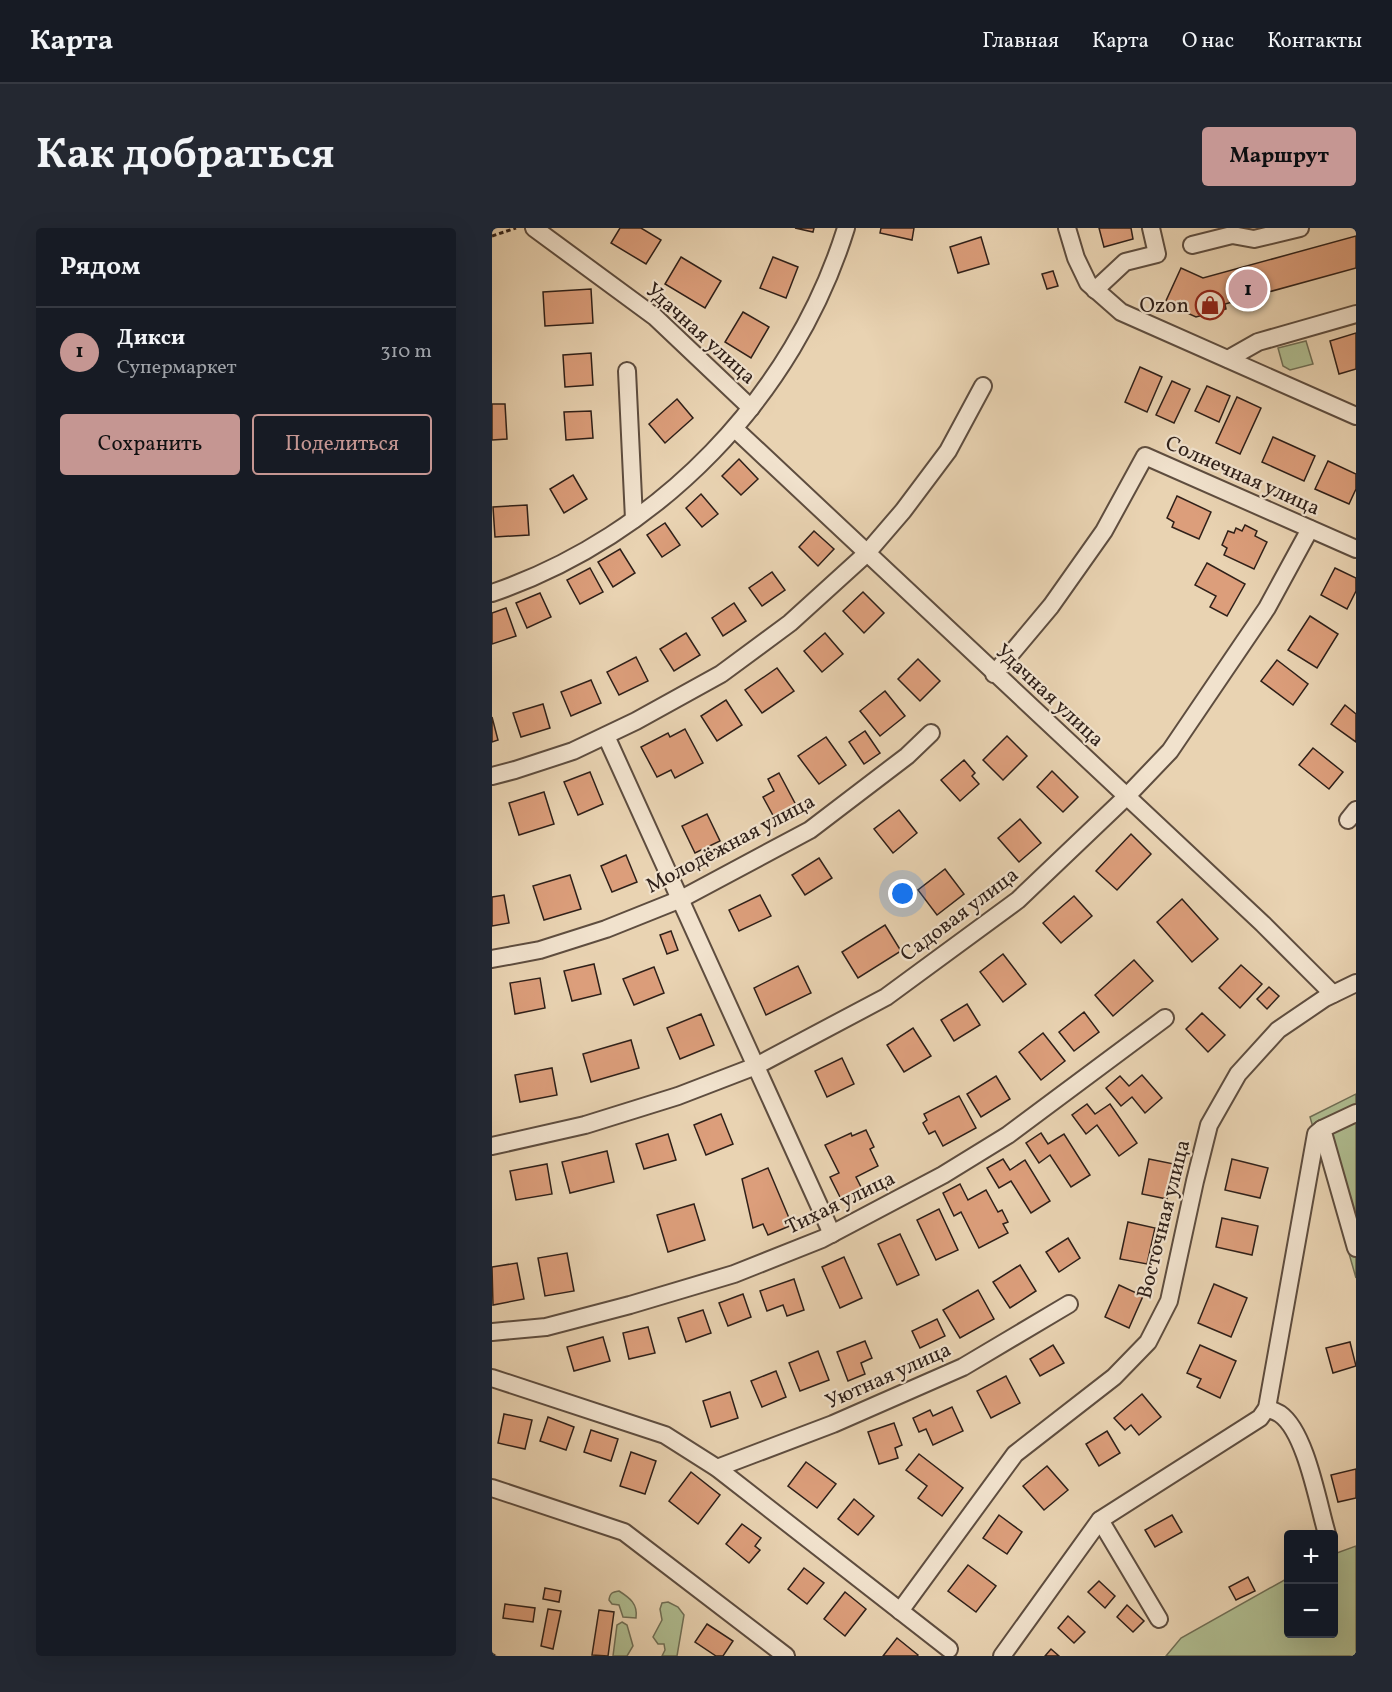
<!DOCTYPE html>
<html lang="ru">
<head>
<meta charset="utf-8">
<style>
	body { margin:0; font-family:Vollkorn,serif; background:#242831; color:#f1f3f6 }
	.controls { position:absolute; right:18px; bottom:18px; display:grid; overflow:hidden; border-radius:6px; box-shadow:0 6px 24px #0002 }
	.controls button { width:54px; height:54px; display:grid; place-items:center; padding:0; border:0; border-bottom:2px solid #363941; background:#171b24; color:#f1f3f6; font:30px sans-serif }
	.you { position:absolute; left:411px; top:666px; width:21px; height:21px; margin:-15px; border:4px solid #fff; border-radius:50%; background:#1a73e8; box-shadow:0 0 0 9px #1a73e833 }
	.badge { display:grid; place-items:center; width:39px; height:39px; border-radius:50%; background:#c59692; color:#111; font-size:20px; font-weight:700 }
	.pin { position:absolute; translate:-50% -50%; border:3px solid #fff; box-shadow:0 2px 6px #0006 }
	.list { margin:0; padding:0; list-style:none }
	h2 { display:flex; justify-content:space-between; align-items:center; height:78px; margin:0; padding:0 24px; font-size:26px }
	h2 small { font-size:20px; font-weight:400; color:#9ea1a6 }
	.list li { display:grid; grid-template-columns:39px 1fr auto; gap:18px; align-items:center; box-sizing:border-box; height:90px; padding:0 24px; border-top:2px solid #363941 }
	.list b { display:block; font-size:22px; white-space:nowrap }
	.list p { margin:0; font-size:20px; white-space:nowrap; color:#9ea1a6 }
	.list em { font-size:20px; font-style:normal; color:#9ea1a6 }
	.actions { display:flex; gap:12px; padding:18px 24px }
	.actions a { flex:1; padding:14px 0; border:2px solid #c59692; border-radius:6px; text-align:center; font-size:21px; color:#c59692 }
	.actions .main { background:#c59692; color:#111 }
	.map { position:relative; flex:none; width:864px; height:1428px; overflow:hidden; border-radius:6px }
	header { display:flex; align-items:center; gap:36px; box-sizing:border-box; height:84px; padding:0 30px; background:#171b24; border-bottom:2px solid #363941 }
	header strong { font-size:28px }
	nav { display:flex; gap:33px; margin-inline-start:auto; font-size:21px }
	.intro { display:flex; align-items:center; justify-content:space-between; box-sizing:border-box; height:144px; padding:0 36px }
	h1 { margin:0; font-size:42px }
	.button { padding:15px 27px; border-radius:6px; background:#c59692; color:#111; font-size:21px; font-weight:700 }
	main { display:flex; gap:36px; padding:0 36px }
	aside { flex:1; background:#171b24; border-radius:6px; box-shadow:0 6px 24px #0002 }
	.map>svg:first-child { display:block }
</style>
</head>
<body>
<header>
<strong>Карта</strong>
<nav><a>Главная</a><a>Карта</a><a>О нас</a><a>Контакты</a></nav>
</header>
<div class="intro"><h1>Как добраться</h1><a class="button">Маршрут</a></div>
<main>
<aside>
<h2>Рядом<small></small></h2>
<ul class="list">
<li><span class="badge">1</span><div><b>Дикси</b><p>Супермаркет</p></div><em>310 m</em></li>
</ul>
<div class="actions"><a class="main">Сохранить</a><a>Поделиться</a></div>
</aside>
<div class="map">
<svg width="864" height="1428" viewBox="0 0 864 1428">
	<rect width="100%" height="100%" fill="#e9d3b2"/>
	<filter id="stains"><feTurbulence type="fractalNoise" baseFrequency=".00333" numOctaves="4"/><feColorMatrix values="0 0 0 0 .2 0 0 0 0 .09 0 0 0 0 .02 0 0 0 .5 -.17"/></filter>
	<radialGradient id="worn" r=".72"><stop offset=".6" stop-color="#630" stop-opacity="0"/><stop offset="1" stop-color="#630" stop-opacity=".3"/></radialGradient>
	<g fill="#b0be92" stroke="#706f56" stroke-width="1.5">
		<polygon points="814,113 821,136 798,142 791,138 786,120"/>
		<polygon points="864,866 864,1050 818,889"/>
		<polygon points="864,1318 864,1428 674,1428 689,1410 796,1350 796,1406 842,1406 842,1326"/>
		<path d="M127 1363C138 1370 146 1376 144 1390L131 1389 127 1377 120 1376 117 1372C118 1365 120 1364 127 1363Z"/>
		<polygon points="176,1374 186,1379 192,1387 185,1428 170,1428 173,1422 172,1416 166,1416 161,1409 170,1392 168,1381 170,1375"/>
		<polygon points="130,1394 135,1397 141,1418 135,1428 121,1428 125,1397"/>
	</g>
	<g fill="#dc9e7b" stroke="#2f2019" stroke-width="1.5">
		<polygon points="128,0 149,0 169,12 154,36 119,15"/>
		<polygon points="303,0 322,0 321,4"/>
		<polygon points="389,0 422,0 420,12 388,5"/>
		<polygon points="607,0 639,0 641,11 612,19"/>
		<polygon points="864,8 864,40 733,76 734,81 704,89 673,75 689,40 711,50"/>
		<polygon points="489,9 497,36 466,45 458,19"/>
		<polygon points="189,29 229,53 213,80 173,56"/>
		<polygon points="281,29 306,39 294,70 268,60"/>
		<polygon points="561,43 566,58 555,61 550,46"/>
		<polygon points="99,61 101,95 53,98 51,64"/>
		<polygon points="251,84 277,99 259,130 233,114"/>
		<polygon points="864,105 864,141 847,146 838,113"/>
		<polygon points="99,125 101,157 73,159 71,127"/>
		<polygon points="648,139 670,149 655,184 633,174"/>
		<polygon points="680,153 698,161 682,195 664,187"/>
		<polygon points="715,158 738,168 727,194 703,183"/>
		<polygon points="745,169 769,180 748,226 724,215"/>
		<polygon points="185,171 201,190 173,215 157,196"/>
		<polygon points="0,176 13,176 15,211 0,212"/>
		<polygon points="99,183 101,210 74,212 72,184"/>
		<polygon points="781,209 823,228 812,253 770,234"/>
		<polygon points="247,231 266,251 249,267 230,248"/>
		<polygon points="836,233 864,246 864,261 857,276 823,261"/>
		<polygon points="81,247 95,271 72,285 58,261"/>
		<polygon points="209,266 226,286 210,299 194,280"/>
		<polygon points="685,268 719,284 707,311 680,299 682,294 675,290"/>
		<polygon points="35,277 37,307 3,309 1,279"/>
		<polygon points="173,295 188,317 170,329 155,307"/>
		<polygon points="753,297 765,303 763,308 775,314 762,341 732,327 735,320 730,317 736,303 742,305 744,300 750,303"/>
		<polygon points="322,303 342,321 326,338 307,319"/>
		<polygon points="128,321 143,345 121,359 106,334"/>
		<polygon points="715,335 753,356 735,388 718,379 724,368 703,357"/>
		<polygon points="98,340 111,364 88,376 75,352"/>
		<polygon points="843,340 864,350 864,363 855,381 829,367"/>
		<polygon points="280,344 293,362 270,378 257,360"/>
		<polygon points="371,364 392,385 372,405 351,383"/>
		<polygon points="48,365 59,389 35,400 24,375"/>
		<polygon points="242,375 254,393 231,408 220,390"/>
		<polygon points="14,380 24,408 0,416 0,385"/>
		<polygon points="818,388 846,406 825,440 796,422"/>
		<polygon points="194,405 208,427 182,443 168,421"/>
		<polygon points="333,405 351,426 330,444 312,423"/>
		<polygon points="144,429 156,453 127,467 115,444"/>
		<polygon points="426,431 448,453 428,473 406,451"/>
		<polygon points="785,432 816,456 801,477 769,453"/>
		<polygon points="285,440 302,463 270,485 253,462"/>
		<polygon points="99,452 109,475 79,488 69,464"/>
		<polygon points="393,463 413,488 388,508 368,483"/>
		<polygon points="234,472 250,497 225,513 209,488"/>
		<polygon points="51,476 58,500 29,509 21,485"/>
		<polygon points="853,477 864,486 864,514 839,496"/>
		<polygon points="0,489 6,512 0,514"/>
		<polygon points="193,501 211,535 183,550 179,542 165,549 149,519 176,505 178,509"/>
		<polygon points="373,503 388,525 372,536 357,514"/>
		<polygon points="515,508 535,528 511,552 491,532"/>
		<polygon points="334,509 354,537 327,556 306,528"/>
		<polygon points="821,520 851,544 837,561 807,537"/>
		<polygon points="472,532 483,545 480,548 487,556 468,573 449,552"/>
		<polygon points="560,543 586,569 571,584 545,559"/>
		<polygon points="98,544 111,576 86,587 72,554"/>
		<polygon points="287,545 305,579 283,591 271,569 282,563 276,551"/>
		<polygon points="52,564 62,596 27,607 17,575"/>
		<polygon points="407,582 425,605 401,625 382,601"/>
		<polygon points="215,586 228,613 203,625 190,598"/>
		<polygon points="528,591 549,615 527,634 506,610"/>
		<polygon points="639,606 659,626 625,662 604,643"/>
		<polygon points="134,627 145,654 120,664 109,638"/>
		<polygon points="327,630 340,650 313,667 300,647"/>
		<polygon points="453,641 472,666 445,687 426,662"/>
		<polygon points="78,647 89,681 52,692 41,658"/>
		<polygon points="12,667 17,695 0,698 0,669"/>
		<polygon points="268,667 279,688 247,703 237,682"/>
		<polygon points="582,668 600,688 569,715 551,695"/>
		<polygon points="690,671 726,711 700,734 665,694"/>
		<polygon points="393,697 409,723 366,750 350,724"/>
		<polygon points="179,703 186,722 175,726 168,707"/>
		<polygon points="511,726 534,756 511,774 488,744"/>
		<polygon points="642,732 661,753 621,788 603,767"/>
		<polygon points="102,736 109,766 80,773 72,743"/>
		<polygon points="749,737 770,756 748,780 727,760"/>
		<polygon points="306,738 319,765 274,787 262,760"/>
		<polygon points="162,739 172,765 142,777 131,751"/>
		<polygon points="48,750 53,780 23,786 18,755"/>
		<polygon points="777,759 787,768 775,781 765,771"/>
		<polygon points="475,776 488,797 462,813 449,792"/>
		<polygon points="592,784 607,804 582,823 567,804"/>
		<polygon points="710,785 733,807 716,824 694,801"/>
		<polygon points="209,786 222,817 188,831 175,800"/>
		<polygon points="421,800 439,828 412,844 395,817"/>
		<polygon points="551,805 573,833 549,852 527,824"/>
		<polygon points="139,812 147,840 99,854 91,826"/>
		<polygon points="350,830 362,856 335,869 323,843"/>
		<polygon points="60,840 65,867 28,874 23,847"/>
		<polygon points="650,847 670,870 653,885 640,869 629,878 614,860 628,848 637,858"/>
		<polygon points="504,848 518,871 489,889 475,866"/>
		<polygon points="467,868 484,900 451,918 443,903 437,906 431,895 435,892 432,886"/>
		<polygon points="595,876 603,886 618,876 645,915 627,928 605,897 594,906 580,887"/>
		<polygon points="229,886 241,916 214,927 202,897"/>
		<polygon points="374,902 382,919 378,921 386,938 364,949 371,963 350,973 338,949 347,945 333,917 359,905 360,908"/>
		<polygon points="549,905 556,916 572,906 598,947 579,959 558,927 547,935 534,915"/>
		<polygon points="176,906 184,932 152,941 144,916"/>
		<polygon points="115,923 122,954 78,965 70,934"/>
		<polygon points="511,931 518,942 533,932 558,973 539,985 519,953 507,960 495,940"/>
		<polygon points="657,931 682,936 675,971 650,966"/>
		<polygon points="740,931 776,940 768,970 733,962"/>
		<polygon points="55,936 60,966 24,972 18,943"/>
		<polygon points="276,940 300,997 276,1007 271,996 261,1000 250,951"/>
		<polygon points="468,956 476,972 494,962 506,984 510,982 516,994 511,996 516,1005 487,1020 469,984 462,988 451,965"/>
		<polygon points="202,976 213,1012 176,1024 165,987"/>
		<polygon points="447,981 466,1022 444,1032 425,992"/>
		<polygon points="730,990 766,998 760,1027 724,1019"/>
		<polygon points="636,994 663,1000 655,1036 628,1031"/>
		<polygon points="408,1006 427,1047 405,1057 386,1016"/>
		<polygon points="576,1010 588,1030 567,1044 554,1024"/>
		<polygon points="75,1025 82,1063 53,1068 46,1030"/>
		<polygon points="352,1029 370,1070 348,1080 330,1039"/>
		<polygon points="25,1035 32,1071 1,1077 0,1039"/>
		<polygon points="528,1037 544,1063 518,1080 501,1054"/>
		<polygon points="302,1051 312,1082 295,1088 291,1077 275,1083 268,1063"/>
		<polygon points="722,1056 755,1070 739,1109 706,1095"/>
		<polygon points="627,1057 651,1068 637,1100 613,1089"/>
		<polygon points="486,1062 502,1091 468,1110 451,1082"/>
		<polygon points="251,1066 259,1089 236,1098 227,1075"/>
		<polygon points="211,1082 219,1105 194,1114 186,1090"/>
		<polygon points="445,1091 453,1108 428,1120 420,1103"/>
		<polygon points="156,1099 163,1125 137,1131 131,1105"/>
		<polygon points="111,1109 118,1133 82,1143 75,1119"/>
		<polygon points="373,1113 380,1130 369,1135 373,1146 356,1153 345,1124"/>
		<polygon points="858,1114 864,1138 841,1145 834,1120"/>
		<polygon points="561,1117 572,1135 548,1148 538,1131"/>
		<polygon points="708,1117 744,1133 728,1170 705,1159 709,1151 695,1145"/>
		<polygon points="326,1123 337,1152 308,1163 297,1135"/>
		<polygon points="284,1143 294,1169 270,1179 259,1153"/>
		<polygon points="514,1148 528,1175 499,1190 485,1163"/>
		<polygon points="238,1164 246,1190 219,1199 211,1173"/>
		<polygon points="650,1166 669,1189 647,1207 639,1197 633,1202 622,1190"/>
		<polygon points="460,1179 471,1203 441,1217 434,1201 427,1204 421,1190 438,1182 441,1188"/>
		<polygon points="12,1186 40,1192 33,1221 6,1215"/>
		<polygon points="56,1189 82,1199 74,1222 48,1213"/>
		<polygon points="402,1195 410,1217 403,1220 406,1230 387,1236 376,1204"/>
		<polygon points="99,1202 126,1211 119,1233 92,1224"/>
		<polygon points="615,1203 628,1225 607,1238 594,1216"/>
		<polygon points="139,1224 164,1233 153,1266 128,1258"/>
		<polygon points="427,1226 471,1260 450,1288 426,1270 435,1258 414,1242"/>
		<polygon points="314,1234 344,1256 325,1280 296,1258"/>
		<polygon points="555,1238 576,1262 552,1282 531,1258"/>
		<polygon points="864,1241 864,1270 846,1274 839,1247"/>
		<polygon points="199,1244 228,1267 206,1296 177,1273"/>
		<polygon points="362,1271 382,1288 366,1307 346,1291"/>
		<polygon points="507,1287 530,1304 515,1326 491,1310"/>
		<polygon points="680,1287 690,1304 663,1319 653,1302"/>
		<polygon points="250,1296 269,1310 263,1318 268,1322 257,1335 234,1316"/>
		<polygon points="476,1337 504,1358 484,1384 456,1363"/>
		<polygon points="312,1340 332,1355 315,1376 296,1361"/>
		<polygon points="756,1349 763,1363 744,1372 737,1359"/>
		<polygon points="607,1353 623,1368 613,1380 596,1364"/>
		<polygon points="53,1360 69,1363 67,1374 51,1371"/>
		<polygon points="353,1364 374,1381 353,1408 332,1391"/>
		<polygon points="13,1376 43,1380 41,1394 11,1390"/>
		<polygon points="635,1377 652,1393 641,1404 625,1389"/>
		<polygon points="56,1381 69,1383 61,1421 49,1418"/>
		<polygon points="107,1382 122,1384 116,1428 100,1427"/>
		<polygon points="576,1388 593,1404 582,1415 566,1400"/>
		<polygon points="215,1396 241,1413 231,1428 224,1428 203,1414"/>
		<polygon points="405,1410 426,1427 425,1428 391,1428"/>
		<polygon points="559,1421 567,1428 553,1428"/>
	</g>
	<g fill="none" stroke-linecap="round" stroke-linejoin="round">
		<g stroke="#5e4d3f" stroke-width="20">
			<g id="minor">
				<polyline points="42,0 163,89 259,180"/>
				<polyline points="575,0 584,30 596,55 629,84 864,188"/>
				<polyline points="700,17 740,7 762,11 808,0"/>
				<polyline points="603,62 633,34 665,26 659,0"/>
				<polyline points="736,131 766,114 864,86"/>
				<polyline points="135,143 142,291"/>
				<polyline points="243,201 771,696 841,766"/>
				<path d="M0 365C167 308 302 168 354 0"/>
				<polyline points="502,446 559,378 612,303 653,228 864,321"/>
				<polyline points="114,508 340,1006"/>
				<polyline points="0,548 23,542 81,523 144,493 229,446 298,395 374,326 411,283 456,223 491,158"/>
				<polyline points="856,592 864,582"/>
				<polyline points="0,731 48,722 114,701 189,671 318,602 415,528 439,505"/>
				<polyline points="864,885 830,901 864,1020"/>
				<polyline points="0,918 93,897 186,868 264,838 394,769 526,672 634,569 678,523 775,380 818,301"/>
				<polyline points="0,1104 54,1099 138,1077 242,1046 330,1011 451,947 516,907 673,790"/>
				<polyline points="0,1150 173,1207 225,1240 457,1421"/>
				<path d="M775 1180C779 1182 785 1184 788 1186 814 1204 826 1276 835 1306"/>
				<polyline points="225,1240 341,1196 471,1139 577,1076"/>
				<polyline points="0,1260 132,1304 294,1428"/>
				<polyline points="608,1292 667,1391"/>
				<polyline points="408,1383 523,1226 622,1149 656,1114 677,1073 703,953 717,897 746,846 786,802 833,770 864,755"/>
				<polyline points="510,1428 608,1292 768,1190 775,1180 824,906 830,901"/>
			</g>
		</g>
		<g stroke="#2f2019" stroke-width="3" stroke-dasharray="4.5 3" stroke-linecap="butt">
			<polyline points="0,8 24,0"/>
			<polyline points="0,1426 3,1428"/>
		</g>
		<use href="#minor" stroke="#f1e2cd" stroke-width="16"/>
	</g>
	<defs>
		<g id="shop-ring" transform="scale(1.5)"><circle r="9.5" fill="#f1e2cd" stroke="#8f2418" stroke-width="1.5"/><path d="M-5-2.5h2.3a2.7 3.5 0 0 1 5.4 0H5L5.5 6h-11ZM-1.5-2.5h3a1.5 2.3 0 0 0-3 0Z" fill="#8f2418"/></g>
	</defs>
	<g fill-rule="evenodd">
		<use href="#shop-ring" x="718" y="77"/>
	</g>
	<g text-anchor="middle" stroke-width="4.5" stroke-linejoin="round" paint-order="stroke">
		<g font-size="21" fill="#2f2019" stroke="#f1e2cd" text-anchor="end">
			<text x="697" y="84">Ozon</text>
		</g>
		<g font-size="21" fill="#2f2019" stroke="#f1e2cd">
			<text transform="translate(209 105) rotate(42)" y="7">Удачная улица</text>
			<text transform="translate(751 247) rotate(24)" y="7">Солнечная улица</text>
			<text transform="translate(558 467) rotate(43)" y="7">Удачная улица</text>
			<text transform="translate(238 615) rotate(-28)" y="7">Молодёжная улица</text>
			<text transform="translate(467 686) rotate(-37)" y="7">Садовая улица</text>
			<text transform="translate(348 974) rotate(-26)" y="7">Тихая улица</text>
			<text transform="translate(671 991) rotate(-76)" y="7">Восточная улица</text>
			<text transform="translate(396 1147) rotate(-24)" y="7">Уютная улица</text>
		</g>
	</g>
	<rect width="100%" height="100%" filter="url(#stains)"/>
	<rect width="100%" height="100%" fill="url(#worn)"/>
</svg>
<div class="controls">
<button>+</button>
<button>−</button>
</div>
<div class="you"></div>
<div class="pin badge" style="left:756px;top:61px">1</div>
</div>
</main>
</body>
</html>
